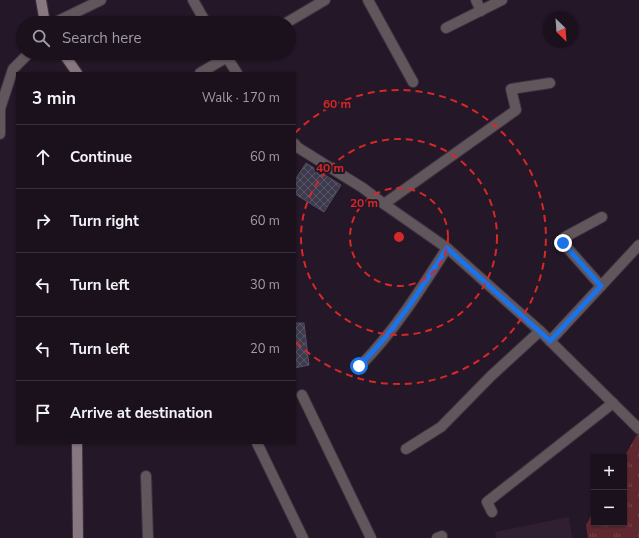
<!DOCTYPE html>
<html lang="en">
<head>
<meta charset="utf-8">
<style>
	body { margin:0; font-family:"Nunito Sans",sans-serif; background:#241a26; color:#f1f3f6 }
	.controls { position:absolute; right:12px; bottom:12px; display:grid; overflow:hidden; border-radius:0px; box-shadow:0 1px 3px #0004 }
	.controls button { width:36px; height:36px; display:grid; place-items:center; padding:0; border:0; border-bottom:1px solid #39313b; background:#1b111d; color:#f1f3f6; font:20px sans-serif }
	.compass { position:absolute; left:543px; top:12px; width:36px; height:36px; border-radius:50%; background:#1b111d; box-shadow:0 1px 3px #0004; rotate:155deg }
	.stop { position:absolute; width:12px; height:12px; margin:-9px; border:3px solid #1a73e8; border-radius:50%; background:#fff }
	.stop.end { background:#1a73e8; border-color:#fff; box-shadow:0 1px 4px #0008 }
	.list { margin:0; padding:0; list-style:none }
	h2 { display:flex; justify-content:space-between; align-items:center; height:52px; margin:0; padding:0 16px; font-size:17px }
	h2 small { font-size:13px; font-weight:400; color:#a09da4 }
	.list li { display:grid; grid-template-columns:26px 1fr auto; gap:12px; align-items:center; box-sizing:border-box; height:64px; padding:0 16px; border-top:1px solid #39313b }
	.list b { display:block; font-size:15px; white-space:nowrap }
	.list em { font-size:13px; font-style:normal; color:#a09da4 }
	.icon { flex:none; width:22px; height:22px; fill:none; stroke:currentColor; stroke-width:2; stroke-linecap:round; stroke-linejoin:round }
	.map { position:relative; flex:none; width:639px; height:538px; overflow:hidden }
	.search { position:absolute; background:#1b111d; box-shadow:0 1px 3px #0004; left:16px; top:16px; width:280px; height:44px; display:flex; align-items:center; gap:10px; box-sizing:border-box; padding:0 14px; border-radius:22px; color:#a09da4; font-size:15px }
	.panel { position:absolute; background:#1b111d; box-shadow:0 1px 3px #0004; left:16px; top:72px; width:280px; height:372px; border-radius:0px }
	.map>svg:first-child { display:block }
</style>
</head>
<body>
<div class="map">
<svg width="639" height="538" viewBox="0 0 639 538">
	<defs>
		<pattern id="grass-tufts" width="24" height="20" patternUnits="userSpaceOnUse"><rect width="24" height="20" fill="#60272f"/><path d="M3 7l-1-3M5 7V3M7 7l1-3M15 17l-1-3M17 17v-4M19 17l1-3" fill="none" stroke="#76454d"/></pattern>
		<pattern id="building-cross-hatch" width="8" height="8" patternUnits="userSpaceOnUse"><rect width="8" height="8" fill="#3e3a4e"/><path d="M0 0l8 8M0 8l8-8" fill="none" stroke="#595667"/></pattern>
	</defs>
	<rect width="100%" height="100%" fill="#241727"/>
	<polygon fill="#301e33" points="569,517 572,538 496,538 495,532"/>
	<polygon fill="url(#grass-tufts)" points="639,431 639,538 588,538 586,525 594,511 594,523 624,523 624,457"/>
	<g fill="url(#building-cross-hatch)" stroke="#524d62">
		<polygon points="306,163 341,185 324,212 295,194 295,180"/>
		<polygon points="295,323 304,323 309,365 295,368"/>
	</g>
	<g fill="none" stroke-linecap="round" stroke-linejoin="round">
		<g stroke="#3e3140" stroke-width="12">
			<g id="street">
				<polyline points="193,0 206,23"/>
				<polyline points="368,0 413,82"/>
				<polyline points="476,0 481,11"/>
				<polyline points="54,23 101,0"/>
				<polyline points="286,23 325,0"/>
				<polyline points="446,28 502,0"/>
				<polyline points="224,53 237,73"/>
				<polyline points="200,73 234,53"/>
				<polyline points="0,134 0,109 13,69 29,53"/>
				<polyline points="295,144 297,147 363,188 384,204 447,248 540,331 639,429"/>
				<polyline points="384,204 516,110 511,89 550,83"/>
				<polyline points="601,286 563,243 565,237 602,217"/>
				<polyline points="550,341 639,245"/>
				<path d="M359 367C394 332 421 289 447 248"/>
				<polyline points="302,395 371,538"/>
				<polyline points="257,443 303,538"/>
				<polyline points="406,449 441,427 491,376 540,331"/>
				<polyline points="146,476 148,538"/>
				<polyline points="492,512 487,502 613,403"/>
				<polyline points="437,538 442,536"/>
			</g>
		</g>
		<g stroke="#3e3140" stroke-width="12">
			<g id="secondary">
				<polyline points="41,0 45,23"/>
				<polyline points="63,53 77,73"/>
				<polyline points="77,443 78,538"/>
			</g>
		</g>
		<use href="#street" stroke="#61565b" stroke-width="10"/>
		<use href="#secondary" stroke="#88777f" stroke-width="10"/>
	</g>
	<g fill="none" stroke-linecap="round" stroke-linejoin="round">
		<path stroke="#1a73e8" stroke-width="5" d="M359 366C394 332 421 289 447 248L550 341 601 286 563 243"/>
	</g>
	<g fill="none" stroke="#d62828" stroke-width="2" stroke-dasharray="7 5">
		<circle cx="399" cy="237" r="49"/>
		<circle cx="399" cy="237" r="98"/>
		<path d="M295 133A147 147 0 1 1 295 341"/>
	</g>
	<circle cx="399" cy="237" r="6" fill="#d62828" stroke="#241727" stroke-width="2"/>
	<g font-size="12" text-anchor="middle" font-weight="bold" fill="#d62828" stroke="#241727" stroke-width="4" stroke-linejoin="round" paint-order="stroke">
		<text x="337" y="108">60 m</text>
		<text x="330" y="172">40 m</text>
		<text x="364" y="207">20 m</text>
	</g>
</svg>
<div class="controls">
<button>+</button>
<button>−</button>
</div>
<svg class="compass" viewBox="-18 -18 36 36"><path d="M0-13l5 13h-10z" fill="#e53935"/><path d="M0 13l5-13h-10z" fill="#a09da4"/></svg>
<div class="stop" style="left:359px;top:366px"></div>
<div class="stop end" style="left:563px;top:243px"></div>
<div class="search"><svg class="icon" aria-label="search" viewBox="0 0 24 24"><circle cx="10" cy="10" r="6"/><path d="M15 15l6 6"/></svg>Search here</div>
<section class="panel">
<h2>3 min<small>Walk · 170 m</small></h2>
<ul class="list">
<li><svg class="icon" aria-label="ahead" viewBox="0 0 24 24"><path d="M12 20V5M6 11l6-6 6 6"/></svg><div><b>Continue</b></div><em>60 m</em></li>
<li><svg class="icon" aria-label="right" viewBox="0 0 24 24"><path d="M7 20v-9h11M14 6l5 5-5 5"/></svg><div><b>Turn right</b></div><em>60 m</em></li>
<li><svg class="icon" aria-label="left" viewBox="0 0 24 24"><path d="M17 20v-9H6M10 6l-5 5 5 5"/></svg><div><b>Turn left</b></div><em>30 m</em></li>
<li><svg class="icon" aria-label="left" viewBox="0 0 24 24"><path d="M17 20v-9H6M10 6l-5 5 5 5"/></svg><div><b>Turn left</b></div><em>20 m</em></li>
<li><svg class="icon" aria-label="arrive" viewBox="0 0 24 24"><path d="M6 21V4h12l-3 4 3 4H6"/></svg><div><b>Arrive at destination</b></div></li>
</ul>
</section>
</div>
</body>
</html>
